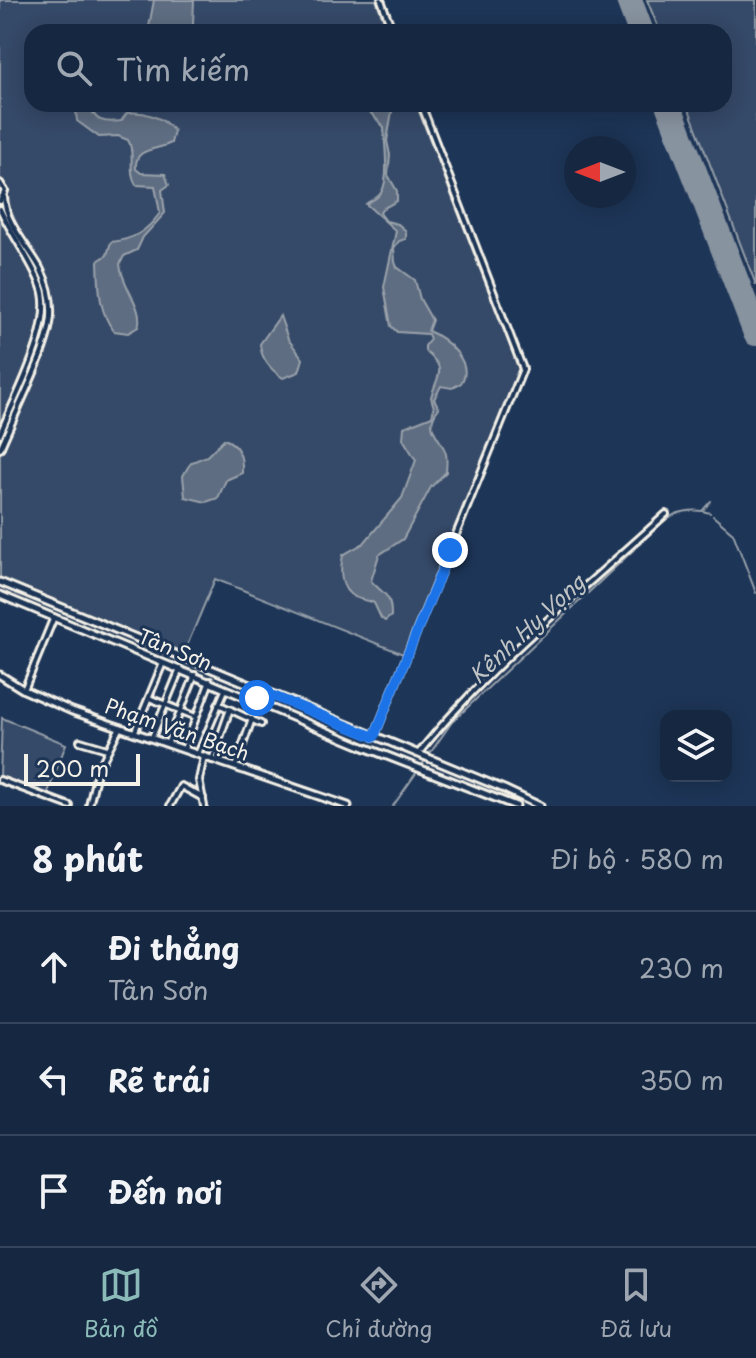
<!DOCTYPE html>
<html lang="vi">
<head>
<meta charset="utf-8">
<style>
	body { margin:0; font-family:"Playpen Sans",sans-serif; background:#1f3048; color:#f1f3f6 }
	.controls { position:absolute; right:24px; bottom:24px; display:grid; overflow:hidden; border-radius:16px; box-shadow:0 4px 20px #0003 }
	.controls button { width:72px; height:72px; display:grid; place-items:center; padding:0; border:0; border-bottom:2px solid #35445a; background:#162841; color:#f1f3f6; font:40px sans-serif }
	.compass { position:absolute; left:564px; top:136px; width:72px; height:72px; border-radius:50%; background:#162841; box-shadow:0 4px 20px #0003; rotate:270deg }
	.scale { position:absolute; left:24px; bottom:20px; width:116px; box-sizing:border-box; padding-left:8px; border:4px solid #f4f1e8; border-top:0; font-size:22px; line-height:28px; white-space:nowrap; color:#f4f1e8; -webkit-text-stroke:6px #1d3557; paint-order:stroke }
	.stop { position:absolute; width:24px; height:24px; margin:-18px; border:6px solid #1a73e8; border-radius:50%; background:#fff }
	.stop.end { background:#1a73e8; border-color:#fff; box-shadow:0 2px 8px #0008 }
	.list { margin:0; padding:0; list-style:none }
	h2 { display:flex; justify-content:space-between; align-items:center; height:104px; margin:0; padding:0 32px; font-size:34px }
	h2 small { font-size:26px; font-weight:400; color:#9ea6b1 }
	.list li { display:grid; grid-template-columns:52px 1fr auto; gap:24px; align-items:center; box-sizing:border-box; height:112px; padding:0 32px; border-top:2px solid #35445a }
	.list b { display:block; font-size:30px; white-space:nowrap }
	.list p { margin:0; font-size:26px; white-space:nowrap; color:#9ea6b1 }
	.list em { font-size:26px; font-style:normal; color:#9ea6b1 }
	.icon { flex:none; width:44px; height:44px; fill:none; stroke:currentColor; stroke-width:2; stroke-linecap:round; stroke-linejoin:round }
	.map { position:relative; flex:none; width:756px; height:806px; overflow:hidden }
	.search { position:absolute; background:#162841; box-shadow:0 4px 20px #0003; left:24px; right:24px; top:24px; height:88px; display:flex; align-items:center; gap:20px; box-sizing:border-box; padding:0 28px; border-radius:24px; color:#9ea6b1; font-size:30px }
	.sheet { height:440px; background:#162841 }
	nav { display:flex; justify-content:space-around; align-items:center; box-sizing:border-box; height:112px; border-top:2px solid #35445a; background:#162841; font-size:22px; color:#9ea6b1 }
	nav a { display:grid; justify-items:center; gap:4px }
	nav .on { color:#8bbbb9 }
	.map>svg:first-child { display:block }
</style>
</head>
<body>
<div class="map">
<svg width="756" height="806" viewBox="0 0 756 806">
	<rect width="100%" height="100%" fill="#1d3557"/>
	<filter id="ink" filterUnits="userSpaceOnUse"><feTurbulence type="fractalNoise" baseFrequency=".0125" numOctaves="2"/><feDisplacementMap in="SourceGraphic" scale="16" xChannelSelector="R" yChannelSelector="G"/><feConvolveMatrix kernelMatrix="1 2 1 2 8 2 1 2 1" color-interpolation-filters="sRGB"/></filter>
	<g filter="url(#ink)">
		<g fill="#354a67" stroke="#949ea8" stroke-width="2">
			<polygon points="0,0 376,0 388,32 32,32 32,104 416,104 519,369 403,654 215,579 184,653 0,580"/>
			<polygon points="647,0 756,0 756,285 687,104 724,104 724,32 660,32"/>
			<polygon points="2,718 66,744 47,795 0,777"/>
		</g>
		<g fill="#5e6d82" stroke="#9aa2ab" stroke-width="2">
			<polygon points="154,0 194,0 193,24 189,32 148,32"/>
			<path d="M81 104H90C93 122 105 123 121 121L127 113C144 111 163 117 174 131L171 143C156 151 134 147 136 169L141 173 165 174 169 185 162 190 165 213 143 237 137 250 124 256 120 264C121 285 145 309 138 327L128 333 114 331C98 311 99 286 98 261L107 255 111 242C133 240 147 231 160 213L155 186 136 185C127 170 136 153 128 140L118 136 99 137 77 121 76 112Z"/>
			<path d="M362 104H390L392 111 387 141 390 155 388 175 397 191V201L382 209 380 213 386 221 398 224 406 231V239L399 241 394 248 395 262 397 267 415 280 420 299 432 320 428 331C445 337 475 363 461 383L452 388 441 386 434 399 439 408C423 428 439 434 445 451 448 457 446 466 446 472L431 487 403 539 379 555 371 581C385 596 391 593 391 616L385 621 381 618 374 603C368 600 360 600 355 597 339 590 340 569 343 555L364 543 402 498 416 460 403 439 404 427 432 416 434 408 431 397C438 373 448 370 425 351V346L430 339 428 334 397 332 391 326 384 287 396 231 366 204C369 201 374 200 377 197 392 187 384 144 384 127Z"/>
			<path d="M280 316 288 339 303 359 299 372 283 378C271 370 261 358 260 344Z"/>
			<path d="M224 439C239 444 243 458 242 473L226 480 218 498 206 502 185 497 183 476 188 467 192 462 207 456Z"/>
		</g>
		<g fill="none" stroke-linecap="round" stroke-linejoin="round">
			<g stroke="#9aa2ab" stroke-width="2">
				<polyline points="703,510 711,501"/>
				<polyline points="713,516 733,533 756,593"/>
				<path d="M393 806 452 722 663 522C675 511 694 508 710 513"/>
			</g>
			<polyline stroke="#8893a0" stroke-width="10" points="754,329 756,332"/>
			<g stroke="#8893a0" stroke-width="26">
				<polyline points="629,0 641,32"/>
				<polyline points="668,104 756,333"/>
			</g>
			<g stroke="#f4f1e8" stroke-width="10">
				<g id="minor">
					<polyline points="381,0 393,32"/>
					<polyline points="0,183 5,191 0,201"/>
					<path d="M0 209C12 236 31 259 41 286 56 324 15 396 0 434"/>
					<path d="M0 449C14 415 49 349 51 316 52 298 48 283 40 268 28 246 5 223 4 197"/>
					<polyline points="24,690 54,617"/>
					<polyline points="149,698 196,717"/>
					<polyline points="218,704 261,724"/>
					<polyline points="135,731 163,663"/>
					<polyline points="152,737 180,669"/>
					<polyline points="374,737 523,369 421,104"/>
					<polyline points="80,741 107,749"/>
					<polyline points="168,742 195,675"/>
					<polyline points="184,749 210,681"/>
					<polyline points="198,754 225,690"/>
					<path d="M418 754C490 664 582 591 666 514"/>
					<polyline points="204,757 199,780 204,806"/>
					<polyline points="212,760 230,709"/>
					<polyline points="235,767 252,719"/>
					<polyline points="0,780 70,806"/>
					<polyline points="89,806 97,772 120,727"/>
					<polyline points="170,806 181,786 203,798"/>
				</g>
			</g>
			<g stroke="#f4f1e8" stroke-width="11">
				<g id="tertiary">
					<polyline points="0,582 504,789 540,806"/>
					<polyline points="0,595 364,747 516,806"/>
					<polyline points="0,675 24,690 72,711 348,806"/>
				</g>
			</g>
			<use href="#minor" stroke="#1d3557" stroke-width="4"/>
			<use href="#tertiary" stroke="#1d3557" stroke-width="5"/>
		</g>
	</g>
	<g fill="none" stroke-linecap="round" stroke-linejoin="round" filter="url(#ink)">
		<polyline stroke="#1a73e8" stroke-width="10" points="257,698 260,695 258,690 374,737 450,550"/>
	</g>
	<g text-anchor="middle" stroke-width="6" stroke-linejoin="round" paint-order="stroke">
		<g font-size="20" fill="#f4f1e8" stroke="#1d3557">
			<text transform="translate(175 650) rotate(22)" y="7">Tân Sơn</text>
			<text transform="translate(177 730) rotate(19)" y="7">Phạm Văn Bạch</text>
		</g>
		<g font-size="22" font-style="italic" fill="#c0c3c4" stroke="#1d3557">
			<text transform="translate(527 629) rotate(-43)" y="8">Kênh Hy Vọng</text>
		</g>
	</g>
</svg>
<div class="controls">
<button><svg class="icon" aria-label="layers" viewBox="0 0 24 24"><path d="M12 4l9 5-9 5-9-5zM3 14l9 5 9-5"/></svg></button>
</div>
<svg class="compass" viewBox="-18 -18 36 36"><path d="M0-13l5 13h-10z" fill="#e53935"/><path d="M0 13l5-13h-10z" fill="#9ea6b1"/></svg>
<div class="scale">200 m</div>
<div class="stop" style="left:257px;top:698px"></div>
<div class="stop end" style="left:450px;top:550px"></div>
<div class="search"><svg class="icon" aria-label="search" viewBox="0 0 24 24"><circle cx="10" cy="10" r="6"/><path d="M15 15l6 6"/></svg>Tìm kiếm</div>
</div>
<section class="sheet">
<h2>8 phút<small>Đi bộ · 580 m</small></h2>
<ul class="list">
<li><svg class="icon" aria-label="ahead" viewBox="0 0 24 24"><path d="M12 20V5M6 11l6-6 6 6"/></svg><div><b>Đi thẳng</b><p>Tân Sơn</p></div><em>230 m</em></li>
<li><svg class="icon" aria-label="left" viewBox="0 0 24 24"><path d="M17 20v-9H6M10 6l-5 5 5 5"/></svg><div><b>Rẽ trái</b></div><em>350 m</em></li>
<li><svg class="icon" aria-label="arrive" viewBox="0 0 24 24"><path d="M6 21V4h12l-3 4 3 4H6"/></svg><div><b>Đến nơi</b></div></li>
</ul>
</section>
<nav>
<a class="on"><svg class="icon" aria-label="map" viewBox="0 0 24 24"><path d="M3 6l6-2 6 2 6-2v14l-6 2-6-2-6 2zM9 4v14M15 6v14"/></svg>Bản đồ</a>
<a><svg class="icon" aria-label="directions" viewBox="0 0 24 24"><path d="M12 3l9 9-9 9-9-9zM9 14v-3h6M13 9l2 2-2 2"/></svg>Chỉ đường</a>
<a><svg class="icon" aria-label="saved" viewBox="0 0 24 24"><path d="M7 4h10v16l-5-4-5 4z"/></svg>Đã lưu</a>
</nav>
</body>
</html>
